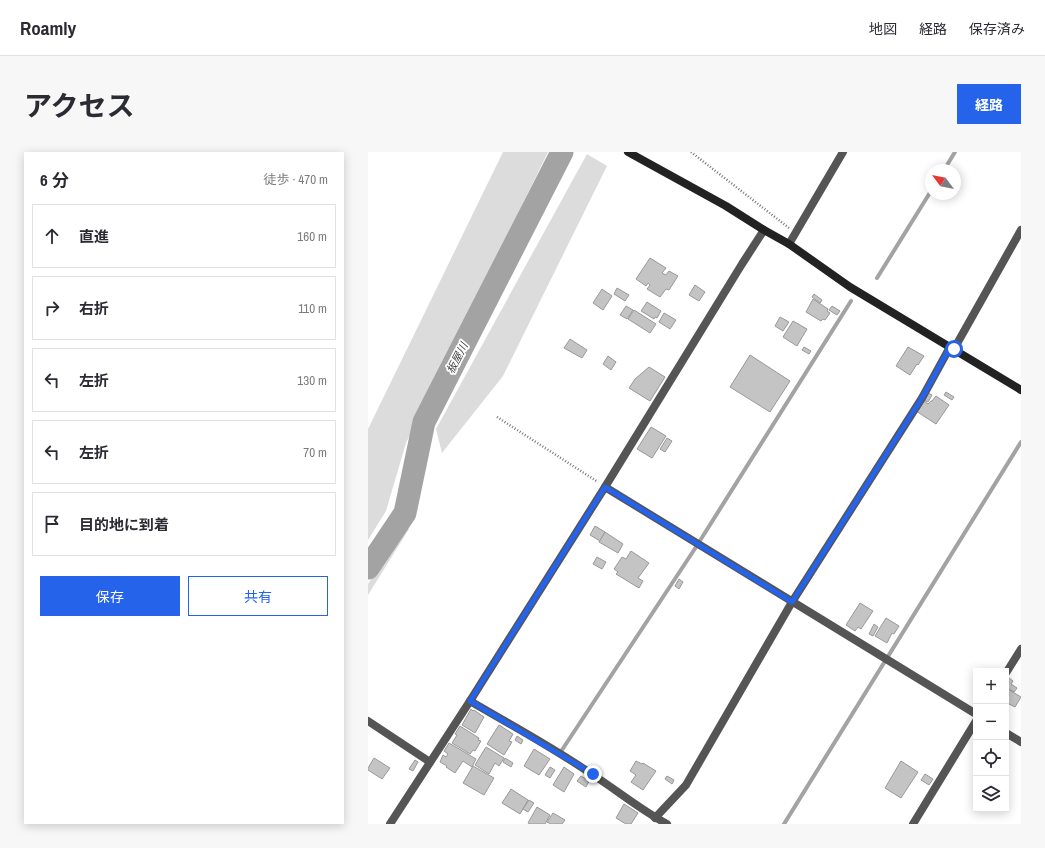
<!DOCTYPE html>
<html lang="ja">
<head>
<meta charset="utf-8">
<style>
	body { margin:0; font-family:"Archivo Narrow","Noto Sans JP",sans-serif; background:#f7f7f7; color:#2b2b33 }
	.controls { position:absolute; right:12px; bottom:12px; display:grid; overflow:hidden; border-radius:0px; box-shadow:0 2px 10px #0003 }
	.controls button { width:36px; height:36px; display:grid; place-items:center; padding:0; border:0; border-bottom:1px solid #e1e1e2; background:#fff; color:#2b2b33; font:20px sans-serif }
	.compass { position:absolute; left:557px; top:12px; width:36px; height:36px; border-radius:50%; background:#fff; box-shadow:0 2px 10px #0003; rotate:302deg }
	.stop { position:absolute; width:12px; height:12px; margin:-9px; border:3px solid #2563eb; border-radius:50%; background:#fff }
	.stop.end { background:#2563eb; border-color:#fff; box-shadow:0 1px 4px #0008 }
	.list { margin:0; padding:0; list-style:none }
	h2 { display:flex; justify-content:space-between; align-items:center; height:52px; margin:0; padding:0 16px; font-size:17px }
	h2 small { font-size:13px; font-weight:400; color:#7c7c81 }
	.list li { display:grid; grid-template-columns:26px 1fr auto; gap:12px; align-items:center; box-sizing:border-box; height:64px; margin:0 8px 8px; padding:0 8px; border:1px solid #e1e1e2; border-radius:0px }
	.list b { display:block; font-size:15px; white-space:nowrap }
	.list em { font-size:13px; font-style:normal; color:#7c7c81 }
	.actions { display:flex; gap:8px; padding:12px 16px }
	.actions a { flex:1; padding:9px 0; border:1px solid #2563eb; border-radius:0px; text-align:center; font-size:14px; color:#2563eb }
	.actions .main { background:#2563eb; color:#fff }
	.icon { flex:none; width:22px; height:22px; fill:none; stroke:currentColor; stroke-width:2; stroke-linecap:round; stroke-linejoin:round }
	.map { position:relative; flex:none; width:653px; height:672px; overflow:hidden; border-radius:0px }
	header { display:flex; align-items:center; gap:24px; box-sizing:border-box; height:56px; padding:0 20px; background:#fff; border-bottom:1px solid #e1e1e2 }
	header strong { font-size:19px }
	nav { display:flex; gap:22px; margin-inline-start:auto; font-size:14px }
	.intro { display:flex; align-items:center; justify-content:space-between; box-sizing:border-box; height:96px; padding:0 24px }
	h1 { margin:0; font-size:28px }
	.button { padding:10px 18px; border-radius:0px; background:#2563eb; color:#fff; font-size:14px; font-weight:700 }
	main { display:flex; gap:24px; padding:0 24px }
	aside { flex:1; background:#fff; border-radius:0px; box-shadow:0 2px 10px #0003 }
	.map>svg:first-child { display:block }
</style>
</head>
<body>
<header>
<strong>Roamly</strong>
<nav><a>地図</a><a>経路</a><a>保存済み</a></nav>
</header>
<div class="intro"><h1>アクセス</h1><a class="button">経路</a></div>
<main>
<aside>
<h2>6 分<small>徒歩 · 470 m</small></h2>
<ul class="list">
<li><svg class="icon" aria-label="ahead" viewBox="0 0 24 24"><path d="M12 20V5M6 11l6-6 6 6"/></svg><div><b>直進</b></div><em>160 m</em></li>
<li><svg class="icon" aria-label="right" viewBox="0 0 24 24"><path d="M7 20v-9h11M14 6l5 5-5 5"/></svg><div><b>右折</b></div><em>110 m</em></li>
<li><svg class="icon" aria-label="left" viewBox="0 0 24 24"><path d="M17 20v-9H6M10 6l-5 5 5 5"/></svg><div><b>左折</b></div><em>130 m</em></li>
<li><svg class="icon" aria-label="left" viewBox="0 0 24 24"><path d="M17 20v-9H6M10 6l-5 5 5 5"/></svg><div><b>左折</b></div><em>70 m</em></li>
<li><svg class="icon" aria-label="arrive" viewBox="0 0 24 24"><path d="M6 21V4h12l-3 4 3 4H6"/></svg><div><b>目的地に到着</b></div></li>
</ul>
<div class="actions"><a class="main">保存</a><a>共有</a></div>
</aside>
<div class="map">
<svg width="653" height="672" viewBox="0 0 653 672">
	<rect width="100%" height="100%" fill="#fff"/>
	<g fill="#dcdcdc">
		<polygon points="135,0 180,0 38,291 18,359 0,388 0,277"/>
		<polygon points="219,2 239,14 135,224 74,301 68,277"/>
		<polygon points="36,374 41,377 0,443 0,432"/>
	</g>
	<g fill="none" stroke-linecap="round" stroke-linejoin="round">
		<g stroke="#a3a3a3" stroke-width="4">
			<polyline points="576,18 587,0"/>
			<polyline points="509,126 563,39"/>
			<polyline points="192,601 328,395 483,149"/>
			<polyline points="416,672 653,290"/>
		</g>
		<polyline stroke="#a3a3a3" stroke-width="23" points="0,416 37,361 56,270 194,0"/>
	</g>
	<g fill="#c4c4c4" stroke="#999">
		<polygon points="282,106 298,116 294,121 298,123 301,119 310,124 301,138 298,137 292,145 279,137 282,133 280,131 278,134 268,127"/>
		<polygon points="327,133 337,140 331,149 321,143"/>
		<polygon points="249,136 261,143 257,149 246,142"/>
		<polygon points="234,137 244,144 235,158 225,151"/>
		<polygon points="446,142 454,148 452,151 444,145"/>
		<polygon points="445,147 460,157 459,159 462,161 457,168 455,167 453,169 438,160"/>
		<polygon points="279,150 293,159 289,166 287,165 286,167 273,159"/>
		<polygon points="258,154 265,158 259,167 252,163"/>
		<polygon points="464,154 472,159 469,163 461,158"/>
		<polygon points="266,158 288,172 282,181 260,167"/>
		<polygon points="296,161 308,168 302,177 291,170"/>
		<polygon points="412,165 421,170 415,179 407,174"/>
		<polygon points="425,169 439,177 429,194 415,185"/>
		<polygon points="202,187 219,198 214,206 196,196"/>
		<polygon points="436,195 443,199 441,202 434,198"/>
		<polygon points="540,195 556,204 550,213 549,212 542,223 528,214"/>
		<polygon points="382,203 422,229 402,260 362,235"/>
		<polygon points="240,204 248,210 243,218 235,212"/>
		<polygon points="281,215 297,225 282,249 261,236 267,227"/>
		<polygon points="578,240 586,245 584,248 576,243"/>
		<polygon points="560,241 564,243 560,250 556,248"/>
		<polygon points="568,244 581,253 568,272 548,259 555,248 560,252 563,249 564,249"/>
		<polygon points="283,275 298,284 284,306 269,297"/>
		<polygon points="299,286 304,289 297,300 292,297"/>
		<polygon points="227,374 237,380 232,389 222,383"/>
		<polygon points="237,380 255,392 250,401 231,390"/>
		<polygon points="263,399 281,411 270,426 275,429 271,436 248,422 250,420 246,417 254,405 258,407"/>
		<polygon points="229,405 238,410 234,417 225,412"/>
		<polygon points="311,427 315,430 311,437 307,434"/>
		<polygon points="492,451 505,459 493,477 490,475 487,479 478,473"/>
		<polygon points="518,466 531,474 526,482 524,481 519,491 507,484"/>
		<polygon points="506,472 510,475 505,484 501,482"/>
		<polygon points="641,526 645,529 643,532 649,536 646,540 638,535 638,532"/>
		<polygon points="638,536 653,545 647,555 641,552 638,556"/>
		<polygon points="103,557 105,559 106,558 116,565 107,581 94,573"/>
		<polygon points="131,573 145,582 141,589 144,590 136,603 119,592"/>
		<polygon points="92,574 111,586 110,588 113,589 107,599 105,598 102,602 84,591 89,583 87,582"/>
		<polygon points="149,584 155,588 153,592 147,588"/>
		<polygon points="81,591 108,607 104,615 95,609 87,621 78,615 79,614 72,610 75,603 78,605 80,602 76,599"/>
		<polygon points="118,595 136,606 131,614 127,611 121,622 107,613"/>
		<polygon points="166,597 182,607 171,623 156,614"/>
		<polygon points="6,606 22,616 14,627 0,618 0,616"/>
		<polygon points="137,606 145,611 143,615 135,610"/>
		<polygon points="47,608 50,610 45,619 41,617"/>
		<polygon points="268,609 274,612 275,611 288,619 275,638 263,630 268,623 262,619"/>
		<polygon points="533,609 550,620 533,646 517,636"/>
		<polygon points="105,614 126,626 116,643 95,631"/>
		<polygon points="182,615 187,618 182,626 177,623"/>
		<polygon points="196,615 206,622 196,640 185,633"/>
		<polygon points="557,622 565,627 561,633 553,628"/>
		<polygon points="213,624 221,629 218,635 209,629"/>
		<polygon points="299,624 306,628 304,632 297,627"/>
		<polygon points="143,637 160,648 152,662 134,651"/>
		<polygon points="161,648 166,651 160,660 155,657"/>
		<polygon points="256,652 270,661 263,672 258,672 248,666"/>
		<polygon points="169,655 182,663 177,672 162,672 160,671"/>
		<polygon points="185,661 197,668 194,672 183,672 179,670"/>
	</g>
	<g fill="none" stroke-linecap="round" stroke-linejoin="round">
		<g stroke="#777" stroke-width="2.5" stroke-dasharray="1 2" stroke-linecap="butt">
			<polyline points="323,0 421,76"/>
			<polyline points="129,265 230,330"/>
		</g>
		<g stroke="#555" stroke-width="8">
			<polyline points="421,92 475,0"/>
			<polyline points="586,197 653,78"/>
			<polyline points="237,335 608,562"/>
			<polyline points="638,521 653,497"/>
			<path d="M102 549C143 573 186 596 225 623 250 639 273 658 299 672"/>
			<polyline points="0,569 62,610"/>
			<polyline points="638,581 653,590"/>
			<polyline points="287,666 318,633 424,450 554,246 582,195"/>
			<polyline points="22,672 102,549 237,335 374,112 396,78"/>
			<polyline points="545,672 608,569"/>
		</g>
		<polyline stroke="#222" stroke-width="8" points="260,0 358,54 396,78 421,92 482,135 653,238"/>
	</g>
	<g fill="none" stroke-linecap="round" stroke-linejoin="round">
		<polyline stroke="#2563eb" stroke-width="5" points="225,622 102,549 237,335 424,450 554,246 582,195 586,197"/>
	</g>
	<g text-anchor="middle" stroke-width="3.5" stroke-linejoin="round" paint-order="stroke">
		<g font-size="11" font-style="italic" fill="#444" stroke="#fff">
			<text transform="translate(89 206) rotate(-63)" y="4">板屋川</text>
		</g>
	</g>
</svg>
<div class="controls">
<button>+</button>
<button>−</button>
<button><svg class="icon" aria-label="locate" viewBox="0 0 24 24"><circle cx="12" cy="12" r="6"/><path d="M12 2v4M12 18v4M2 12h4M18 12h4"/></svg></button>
<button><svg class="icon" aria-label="layers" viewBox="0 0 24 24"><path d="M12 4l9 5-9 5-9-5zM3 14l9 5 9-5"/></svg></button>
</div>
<svg class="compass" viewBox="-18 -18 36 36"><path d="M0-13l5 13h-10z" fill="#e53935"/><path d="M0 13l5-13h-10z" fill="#7c7c81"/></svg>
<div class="stop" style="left:586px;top:197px"></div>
<div class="stop end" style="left:225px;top:622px"></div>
</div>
</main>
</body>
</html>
